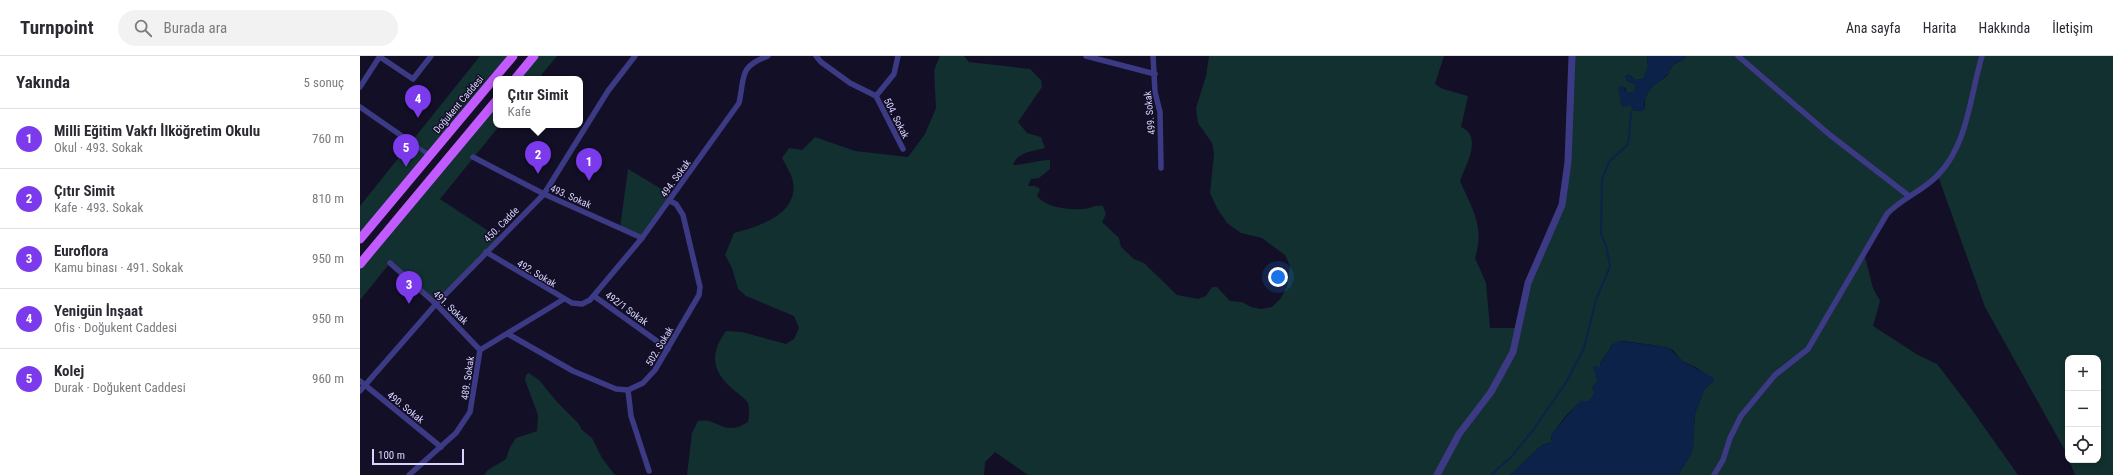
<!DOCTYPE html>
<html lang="tr">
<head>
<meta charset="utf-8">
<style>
	body { margin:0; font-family:"Roboto Condensed",sans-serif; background:#f2f2f3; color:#2b2b33 }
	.controls { position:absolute; right:12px; bottom:12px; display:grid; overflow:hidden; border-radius:8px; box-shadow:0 2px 6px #0003 }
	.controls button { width:36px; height:36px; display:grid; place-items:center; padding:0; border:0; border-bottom:1px solid #e1e1e2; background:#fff; color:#2b2b33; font:20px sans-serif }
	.scale { position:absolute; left:12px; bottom:10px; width:92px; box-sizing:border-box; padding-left:4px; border:2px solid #d9d4ff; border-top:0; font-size:11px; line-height:14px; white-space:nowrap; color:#d9d4ff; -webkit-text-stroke:3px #130f26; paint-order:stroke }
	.you { position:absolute; left:918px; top:221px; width:14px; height:14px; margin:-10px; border:3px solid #fff; border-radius:50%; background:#1a73e8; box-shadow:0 0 0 6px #1a73e833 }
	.badge { display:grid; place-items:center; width:26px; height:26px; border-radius:50%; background:#7c3aed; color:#fff; font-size:13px; font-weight:700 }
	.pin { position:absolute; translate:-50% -33px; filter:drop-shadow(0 1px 2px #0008) }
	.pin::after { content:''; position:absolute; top:21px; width:14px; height:12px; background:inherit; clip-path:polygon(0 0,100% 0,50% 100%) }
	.popup { position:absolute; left:133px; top:20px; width:90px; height:52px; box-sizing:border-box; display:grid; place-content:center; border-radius:8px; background:#fff; filter:drop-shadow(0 1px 3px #0005); font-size:13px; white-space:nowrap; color:#7c7c81 }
	.popup b { font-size:15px; color:#2b2b33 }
	.popup::after { content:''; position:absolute; left:50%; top:100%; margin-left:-8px; border:8px solid transparent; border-top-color:#fff }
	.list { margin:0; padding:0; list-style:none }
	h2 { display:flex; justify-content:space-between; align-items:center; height:52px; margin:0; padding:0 16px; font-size:17px }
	h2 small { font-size:13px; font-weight:400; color:#7c7c81 }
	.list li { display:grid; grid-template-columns:26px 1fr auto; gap:12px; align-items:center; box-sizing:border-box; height:60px; padding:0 16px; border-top:1px solid #e1e1e2 }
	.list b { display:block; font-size:15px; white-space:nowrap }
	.list p { margin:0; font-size:13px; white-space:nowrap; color:#7c7c81 }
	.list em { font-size:13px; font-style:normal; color:#7c7c81 }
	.icon { flex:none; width:22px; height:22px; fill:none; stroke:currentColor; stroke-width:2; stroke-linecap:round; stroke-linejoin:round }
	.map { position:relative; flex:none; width:1753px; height:419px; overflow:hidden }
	header { display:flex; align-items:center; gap:24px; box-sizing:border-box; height:56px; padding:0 20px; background:#fff; border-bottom:1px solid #e1e1e2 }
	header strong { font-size:19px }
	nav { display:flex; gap:22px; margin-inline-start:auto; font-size:14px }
	.search { width:280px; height:36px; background:#f2f2f3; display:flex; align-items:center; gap:10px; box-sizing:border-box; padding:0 14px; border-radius:22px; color:#7c7c81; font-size:15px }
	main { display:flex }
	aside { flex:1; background:#fff }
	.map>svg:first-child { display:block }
</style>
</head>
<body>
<header>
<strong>Turnpoint</strong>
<div class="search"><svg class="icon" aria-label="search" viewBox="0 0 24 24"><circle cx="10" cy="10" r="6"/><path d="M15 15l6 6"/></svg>Burada ara</div>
<nav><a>Ana sayfa</a><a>Harita</a><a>Hakkında</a><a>İletişim</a></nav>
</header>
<main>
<aside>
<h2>Yakında<small>5 sonuç</small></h2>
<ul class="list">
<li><span class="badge">1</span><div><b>Milli Eğitim Vakfı İlköğretim Okulu</b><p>Okul · 493. Sokak</p></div><em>760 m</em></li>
<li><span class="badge">2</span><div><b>Çıtır Simit</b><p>Kafe · 493. Sokak</p></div><em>810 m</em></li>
<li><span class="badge">3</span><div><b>Euroflora</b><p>Kamu binası · 491. Sokak</p></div><em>950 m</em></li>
<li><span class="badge">4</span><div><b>Yenigün İnşaat</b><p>Ofis · Doğukent Caddesi</p></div><em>950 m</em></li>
<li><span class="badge">5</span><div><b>Kolej</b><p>Durak · Doğukent Caddesi</p></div><em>960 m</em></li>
</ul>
</aside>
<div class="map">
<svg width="1753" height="419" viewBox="0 0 1753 419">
	<rect width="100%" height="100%" fill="#130f26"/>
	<g fill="#12302f">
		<polygon points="120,0 153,0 0,183 0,150"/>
		<polygon points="174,0 197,0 178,23 155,23"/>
		<path d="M580 0H604L609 6 670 13 681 24 682 31 658 66 667 77 681 81 685 92C673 95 657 96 653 109 666 109 677 104 690 104V113L679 122 671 123 668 130H675L680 133 677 140C686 152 710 154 724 153 733 152 732 149 743 150L746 158 742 166 759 182 761 191 774 203 784 207 817 239 838 243 846 240 852 231H857L870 245 882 246 891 251 901 253 912 251 920 243 927 231 930 210 925 199 902 182 881 177 867 167 857 152 850 137 854 98 852 87 838 67 836 52 846 20 849 0H1084L1075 28 1083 33 1108 40 1101 71C1123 80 1106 109 1100 125 1112 153 1125 170 1115 202L1126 227 1130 272H1159L1162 251 1202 149 1212 0H1287L1288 11 1283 23 1275 24 1270 19 1265 20 1267 25 1276 29 1274 36 1267 37 1265 31 1260 37 1261 48 1265 50 1270 49 1275 54 1280 55 1285 53V42L1289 35 1294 29 1307 20 1313 9 1324 3 1326 0H1753V419H1715L1709 404H1738V302H1708V400L1625 251 1578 120 1534 151 1504 197 1513 232 1520 245 1513 270 1558 299 1577 308 1610 351 1658 419H1318L1330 400 1333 391 1335 357 1345 332 1354 325 1337 312 1322 305 1313 294 1300 290 1263 285 1251 289C1250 298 1241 299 1240 311L1237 312 1236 321 1238 325 1232 331 1235 337 1229 345C1213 347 1203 364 1193 377L1191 381 1192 386 1182 389 1150 419H668L635 396 625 406 624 419H327L332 377 338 365C359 361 363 382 388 366 389 359 390 354 388 347 385 342 378 338 374 334 352 316 349 299 366 275L382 276 426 288 434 283 439 272 434 260 386 240 378 233 372 212 365 199 374 177C399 171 442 157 432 122 430 115 425 108 422 102L429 92 442 94 455 81 495 95 548 101 565 78 576 52 574 14Z"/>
		<polygon points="136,45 136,69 140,69 80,143 139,182 76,248 30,207 0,244 0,209"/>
		<polygon points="268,113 313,140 282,182 260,172"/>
		<polygon points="169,317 179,324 197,346 218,367 222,374 232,382 242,402 255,419 124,419 128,414 146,403 150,391 156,382 177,375 178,359 165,324 166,319"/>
	</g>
	<g fill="#0c2248">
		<path d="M1287 0H1326L1324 3C1321 5 1315 7 1313 9 1310 13 1310 17 1306 20 1296 28 1281 37 1285 53L1283 55 1275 54 1270 49 1262 51 1258 31 1263 30 1267 37 1274 36 1276 29 1267 25 1265 20 1268 18 1275 24 1283 23 1288 10Z"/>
		<path d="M1259 285 1308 291 1322 305 1354 322V325L1345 332 1335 357 1333 391 1330 400 1318 419H1150L1182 389 1192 386 1191 381 1193 377 1216 349 1221 345H1229L1235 337 1232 331 1238 325 1233 312 1235 310 1240 311C1241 300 1250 298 1251 289Z"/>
	</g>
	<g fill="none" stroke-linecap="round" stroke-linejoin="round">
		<polyline stroke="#0c2248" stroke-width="2" points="1131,419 1152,400 1173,374 1207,325 1224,292 1236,244 1250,210 1246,190 1241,178 1242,123 1249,106 1267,89 1269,82 1271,56 1274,52"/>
		<polyline stroke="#3d3a85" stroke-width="4" points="52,87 69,99"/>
		<g stroke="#3d3a85" stroke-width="5.5">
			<polyline points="456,0 461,6 490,27 516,40 543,93"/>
			<polyline points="726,0 795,18"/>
			<polyline points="793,0 795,36 800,56 801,112"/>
			<polyline points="1378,0 1470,79 1549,140"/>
			<polyline points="20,1 53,23 71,0"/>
			<polyline points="0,31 20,0"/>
			<polyline points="516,40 534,18 538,0"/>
			<polyline points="0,51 52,87"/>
			<polyline points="113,101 184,138 282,182"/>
			<path d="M126 196 212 247 222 248 230 244 282 182 379 47C385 21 378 11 408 0"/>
			<polyline points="30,207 76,248 120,294"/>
			<polyline points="234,240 308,293"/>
			<polyline points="148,278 213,315 256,333 268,334 283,327 295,314 339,239 340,231 323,159 316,148 310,145"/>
			<polyline points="0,325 81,391"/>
			<polyline points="268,334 271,360 289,415"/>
			<polyline points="0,335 76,248 184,138 248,35 275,0"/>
			<polyline points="49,419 96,377 110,356 120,294 204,243"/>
			<path d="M1354 419 1363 404 1370 382 1381 360 1415 319 1448 293 1527 158C1542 142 1563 135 1578 119 1608 88 1610 40 1622 0"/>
		</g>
		<polyline stroke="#3d3a85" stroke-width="7" points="1077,419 1099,378 1131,336 1153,296 1168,227 1202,149 1208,106 1212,0"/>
		<g stroke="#c25bff" stroke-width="9">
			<polyline points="155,23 174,0"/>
			<polyline points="0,183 153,0"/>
			<polyline points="0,208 136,45"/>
		</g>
	</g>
	<g text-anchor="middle" stroke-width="3" stroke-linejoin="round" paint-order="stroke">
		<g font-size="10" fill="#d9d4ff" stroke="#130f26">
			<text transform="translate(98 48) rotate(-50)" y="4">Doğukent Caddesi</text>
			<text transform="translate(789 57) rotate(-96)" y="4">499. Sokak</text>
			<text transform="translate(537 62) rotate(63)" y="4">504. Sokak</text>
			<text transform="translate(315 122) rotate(-54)" y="4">494. Sokak</text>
			<text transform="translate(211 140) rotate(24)" y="4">493. Sokak</text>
			<text transform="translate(141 168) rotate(-45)" y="4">450. Cadde</text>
			<text transform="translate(177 217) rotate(31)" y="4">492. Sokak</text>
			<text transform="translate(91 251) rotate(44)" y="4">491. Sokak</text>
			<text transform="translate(267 252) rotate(36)" y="4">492/1 Sokak</text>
			<text transform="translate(299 290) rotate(-59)" y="4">502. Sokak</text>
			<text transform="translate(107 322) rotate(-82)" y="4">489. Sokak</text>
			<text transform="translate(46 351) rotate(39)" y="4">490. Sokak</text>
		</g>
	</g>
</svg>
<div class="controls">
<button>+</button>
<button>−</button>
<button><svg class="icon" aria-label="locate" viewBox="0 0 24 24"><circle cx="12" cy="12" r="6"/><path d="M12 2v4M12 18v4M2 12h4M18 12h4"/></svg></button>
</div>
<div class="scale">100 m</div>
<div class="you"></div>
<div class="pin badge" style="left:229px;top:125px">1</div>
<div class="pin badge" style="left:178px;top:118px">2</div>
<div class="popup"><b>Çıtır Simit</b>Kafe</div>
<div class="pin badge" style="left:49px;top:248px">3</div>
<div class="pin badge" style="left:58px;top:62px">4</div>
<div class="pin badge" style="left:46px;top:111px">5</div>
</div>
</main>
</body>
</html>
